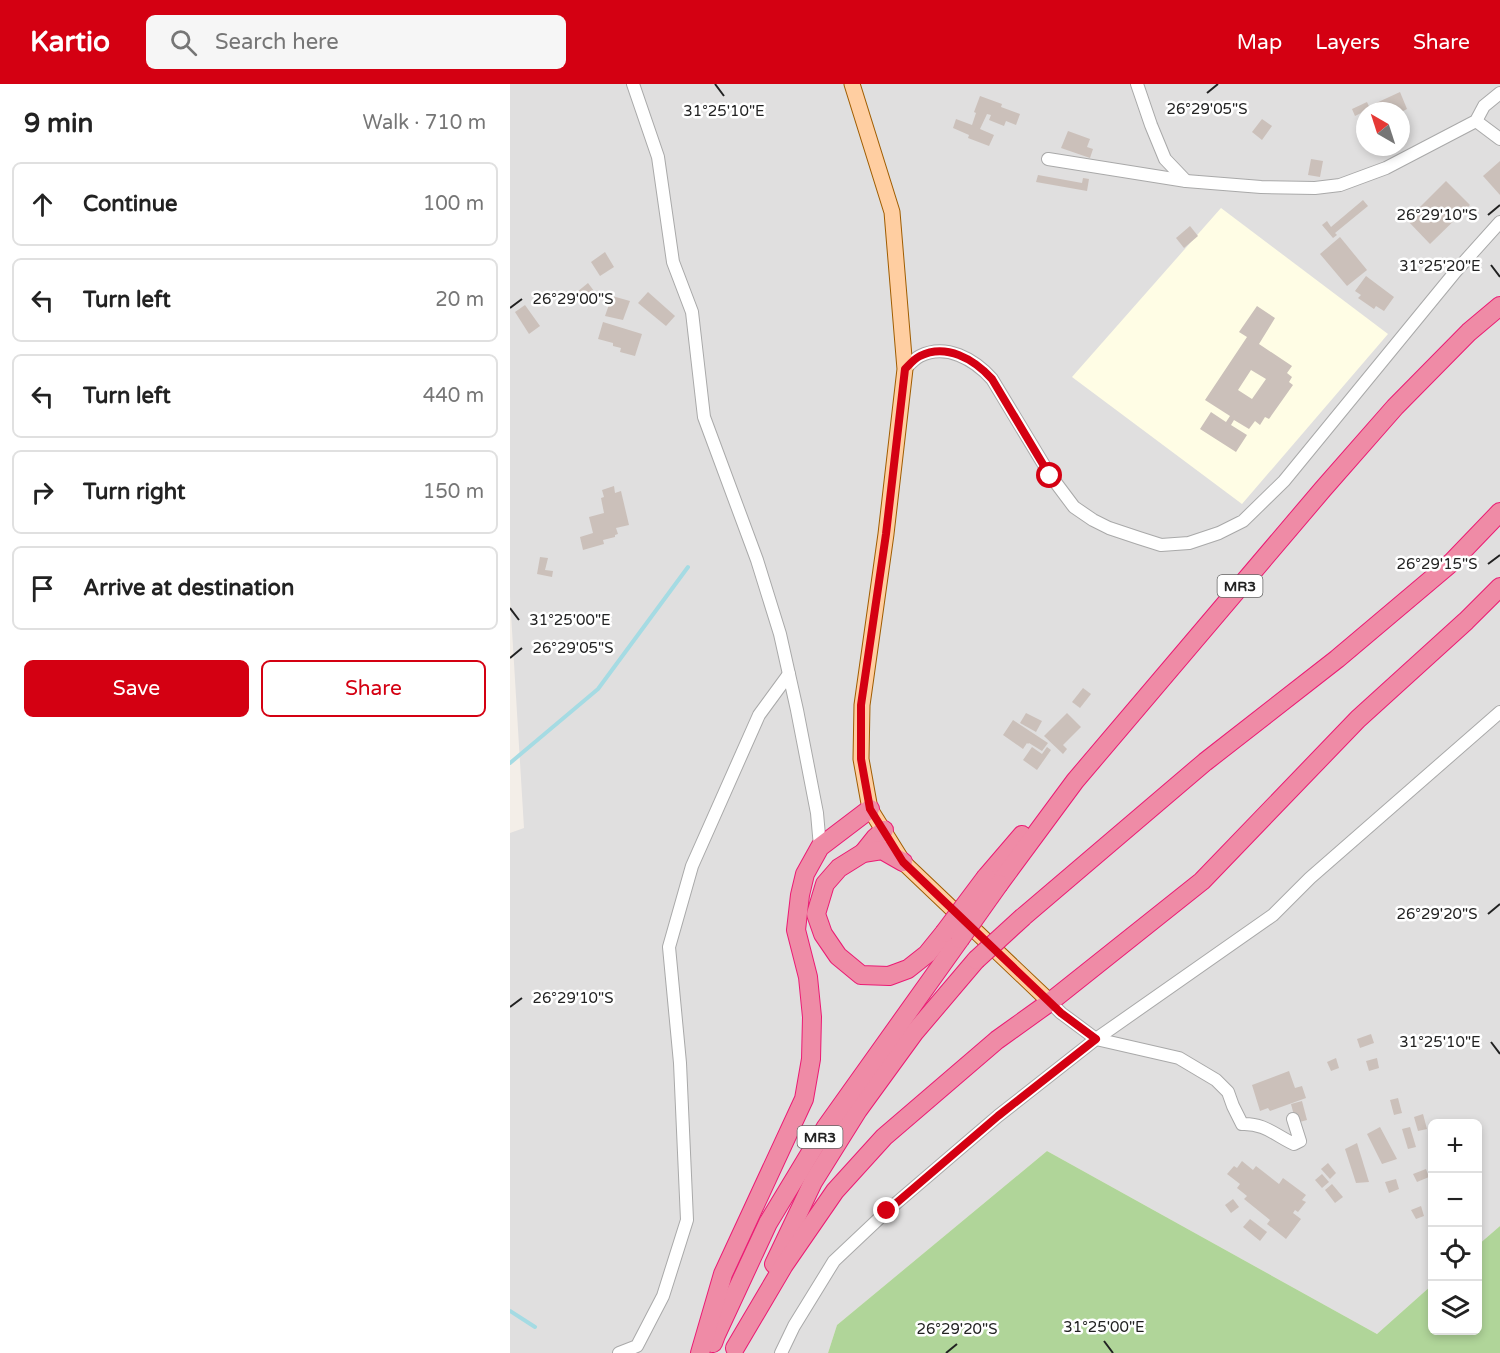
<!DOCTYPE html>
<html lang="en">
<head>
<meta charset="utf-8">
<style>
	body { margin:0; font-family:"Varela Round",sans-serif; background:#f6f6f6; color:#222 }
	.controls { position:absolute; right:18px; bottom:18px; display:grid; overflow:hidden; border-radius:9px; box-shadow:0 3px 9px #0003 }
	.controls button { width:54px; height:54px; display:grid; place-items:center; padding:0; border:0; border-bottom:2px solid #e0e0e0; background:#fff; color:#222; font:30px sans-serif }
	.compass { position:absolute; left:846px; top:18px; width:54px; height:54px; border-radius:50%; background:#fff; box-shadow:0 3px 9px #0003; rotate:321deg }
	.stop { position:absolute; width:18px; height:18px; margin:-14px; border:4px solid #d40012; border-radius:50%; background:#fff }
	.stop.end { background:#d40012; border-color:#fff; box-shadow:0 2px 6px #0008 }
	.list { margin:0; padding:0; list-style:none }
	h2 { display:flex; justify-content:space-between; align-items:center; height:78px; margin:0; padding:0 24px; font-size:26px }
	h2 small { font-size:20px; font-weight:400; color:#767676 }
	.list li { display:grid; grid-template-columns:39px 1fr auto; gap:18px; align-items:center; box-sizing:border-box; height:84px; margin:0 12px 12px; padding:0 12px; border:2px solid #e0e0e0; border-radius:9px }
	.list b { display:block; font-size:22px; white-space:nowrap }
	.list em { font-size:20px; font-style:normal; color:#767676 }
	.actions { display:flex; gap:12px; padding:18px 24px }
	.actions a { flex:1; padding:14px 0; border:2px solid #d40012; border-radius:9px; text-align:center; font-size:21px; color:#d40012 }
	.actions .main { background:#d40012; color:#fff }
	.icon { flex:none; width:33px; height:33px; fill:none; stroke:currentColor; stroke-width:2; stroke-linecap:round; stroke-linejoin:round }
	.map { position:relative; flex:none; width:990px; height:1269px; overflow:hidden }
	header { display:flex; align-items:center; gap:36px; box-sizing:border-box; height:84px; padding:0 30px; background:#d40012; color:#fff }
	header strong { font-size:28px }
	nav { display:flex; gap:33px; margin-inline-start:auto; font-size:21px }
	.search { width:420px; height:54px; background:#f6f6f6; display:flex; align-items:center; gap:15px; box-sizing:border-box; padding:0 21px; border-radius:9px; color:#767676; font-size:22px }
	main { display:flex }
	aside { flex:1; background:#fff }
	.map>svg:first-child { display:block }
</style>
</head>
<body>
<header>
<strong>Kartio</strong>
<div class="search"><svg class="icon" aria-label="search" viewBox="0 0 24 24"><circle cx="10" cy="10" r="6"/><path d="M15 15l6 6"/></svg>Search here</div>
<nav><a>Map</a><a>Layers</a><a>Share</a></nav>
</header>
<main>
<aside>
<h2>9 min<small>Walk · 710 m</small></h2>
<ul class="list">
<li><svg class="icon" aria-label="ahead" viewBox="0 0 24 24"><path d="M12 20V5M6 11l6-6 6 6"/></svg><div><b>Continue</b></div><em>100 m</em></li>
<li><svg class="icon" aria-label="left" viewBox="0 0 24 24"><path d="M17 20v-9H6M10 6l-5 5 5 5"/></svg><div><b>Turn left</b></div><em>20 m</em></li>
<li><svg class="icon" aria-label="left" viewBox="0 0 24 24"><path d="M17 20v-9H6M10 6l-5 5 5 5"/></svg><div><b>Turn left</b></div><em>440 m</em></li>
<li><svg class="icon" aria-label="right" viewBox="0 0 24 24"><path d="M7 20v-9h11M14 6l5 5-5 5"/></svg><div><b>Turn right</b></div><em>150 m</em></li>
<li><svg class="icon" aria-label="arrive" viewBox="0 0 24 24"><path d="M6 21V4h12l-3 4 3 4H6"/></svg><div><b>Arrive at destination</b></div></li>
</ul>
<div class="actions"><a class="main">Save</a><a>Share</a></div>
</aside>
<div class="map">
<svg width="990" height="1269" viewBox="0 0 990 1269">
	<rect width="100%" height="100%" fill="#f3eee8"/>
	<path fill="#e0dfdf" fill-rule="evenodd" d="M0 0H990V1142L968 1161V1040H922V1201L867 1250 537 1067 327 1241 318 1269H0V749L14 744 0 513ZM855 27H891V63H855Z"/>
	<polygon fill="#fffde5" points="711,124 878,250 732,420 562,293"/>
	<polygon fill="#b0d599" points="537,1067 867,1250 922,1201 922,1246 968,1246 968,1161 990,1142 990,1269 318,1269 327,1241"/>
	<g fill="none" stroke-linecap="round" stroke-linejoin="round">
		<g stroke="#a5dbe3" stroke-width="4">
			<polyline points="0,679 88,605 178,483"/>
			<polyline points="0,1227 25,1243"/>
		</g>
	</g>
	<g fill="#cbc0ba" fill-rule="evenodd">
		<polygon points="890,8 897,25 891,28 867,27 864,20"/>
		<polygon points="470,12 492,20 491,23 510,30 506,41 496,37 494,42 479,36 481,31 477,30 470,45 484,51 479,62 458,54 459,51 443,44 446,35 462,41 466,29 464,28"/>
		<polygon points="857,18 861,27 855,27 845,32 842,25"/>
		<polygon points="752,35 762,42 752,56 742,48"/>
		<polygon points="558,47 580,55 577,63 583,65 580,74 551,64"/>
		<polygon points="801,75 813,77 810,93 798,91"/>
		<polygon points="990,77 990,111 973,92"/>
		<polygon points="528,91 572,99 573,94 579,95 577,107 526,98"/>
		<polygon points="936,97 960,121 920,160 897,136"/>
		<polygon points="853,116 858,122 825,149 827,151 823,154 812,141 817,137 821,143"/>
		<polygon points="680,142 688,152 674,164 666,154"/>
		<polygon points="830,153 857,186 837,202 810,170"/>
		<polygon points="95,168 104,183 90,192 81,178"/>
		<polygon points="856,192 884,213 874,227 866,222 864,225 848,214 851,211 845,207"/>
		<polygon points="78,199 84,207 73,215 67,208"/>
		<polygon points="138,208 165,232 156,242 128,219"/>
		<polygon points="102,212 120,217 113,236 95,232"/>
		<polygon points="15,221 30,242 19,250 5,228"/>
		<path d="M747 222 765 234 749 260 782 282 777 289 782 293 779 298 783 301 759 335 755 333 750 341 745 337 739 345 724 336 721 341 737 351 726 368 690 345 701 328 716 338 720 332 695 316 737 253 729 248ZM741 286 756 295 742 315 728 306Z"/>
		<polygon points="93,238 132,250 125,272 110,268 111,264 103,262 103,259 88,255"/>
		<polygon points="104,402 105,409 111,407 119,441 106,444 108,450 105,451 105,453 93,456 94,460 73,466 70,453 83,449 79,433 94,429 91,414 94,413 92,406"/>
		<polygon points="30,473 38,474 35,486 43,487 42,493 27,490"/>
		<polygon points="573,604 581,610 570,624 562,618"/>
		<polygon points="516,629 532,637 526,648 510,639"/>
		<polygon points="557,629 571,643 553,661 557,665 553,670 534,652"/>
		<polygon points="503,636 538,659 532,667 519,659 518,660 517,659 513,665 493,651"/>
		<polygon points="522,663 532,670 537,663 541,666 527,686 513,676"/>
		<polygon points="861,950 864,959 850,964 847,955"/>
		<polygon points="826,974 829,984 821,987 817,978"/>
		<polygon points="867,974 869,984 859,987 856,977"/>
		<polygon points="779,987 785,1004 792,1002 796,1014 760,1027 758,1024 750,1027 742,1001"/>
		<polygon points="888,1014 892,1029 884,1031 880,1016"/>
		<polygon points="792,1017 797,1036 786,1039 781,1020"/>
		<polygon points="913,1030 917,1045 908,1047 904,1033"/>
		<polygon points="870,1043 887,1075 872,1080 857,1050"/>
		<polygon points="900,1043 906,1063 898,1065 892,1045"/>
		<polygon points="847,1059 859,1098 846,1099 835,1065"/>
		<polygon points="732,1077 743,1086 746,1082 769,1100 773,1094 796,1111 792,1116 796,1118 788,1128 785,1126 783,1129 791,1135 776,1155 757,1140 760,1136 734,1115 737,1112 727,1104 730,1100 717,1090 724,1082 727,1084"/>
		<polygon points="818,1079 826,1089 820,1095 811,1085"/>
		<polygon points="916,1085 919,1093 907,1098 903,1090"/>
		<polygon points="812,1090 819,1098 812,1104 805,1096"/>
		<polygon points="886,1095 889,1105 879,1109 875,1098"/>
		<polygon points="822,1100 833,1113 825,1119 815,1106"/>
		<polygon points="723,1115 729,1123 721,1129 715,1121"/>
		<polygon points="911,1122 914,1132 906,1135 901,1126"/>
		<polygon points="740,1135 757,1148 750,1157 733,1143"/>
	</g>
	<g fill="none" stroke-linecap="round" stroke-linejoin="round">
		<g stroke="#a9a9a9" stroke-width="14">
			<g id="minor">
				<polyline points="123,0 148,73 163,178 182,228 194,333 247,476 270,550 287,626 307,729 310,763"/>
				<polyline points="627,0 641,41 655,75 676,97"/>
				<polyline points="966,37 990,55"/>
				<polyline points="538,75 676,97 751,103 805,104 830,101 876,84 966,37 974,22 990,9"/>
				<path d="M395 285C400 280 404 275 410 272 436 259 464 275 482 295L540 391 564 423 583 436 599 444 629 454 651 461 679 459 709 449 733 437 774 397 946 187 990 138"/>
				<path d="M540 918 551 929 586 955 669 974 706 996 718 1008 723 1022 732 1040C754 1039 765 1051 784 1060L790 1057 783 1035"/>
				<polyline points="109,1269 127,1262 153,1212 177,1136 170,979 159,863 182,782 249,631 279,590"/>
				<polyline points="271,1269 284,1242 324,1177 377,1127 488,1032 586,955 763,831 800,794 990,628"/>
			</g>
		</g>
		<g stroke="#a05d00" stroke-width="17">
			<polyline id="major" points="342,0 382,128 395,285 376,450 352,621 351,675 360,725 393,778 540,918"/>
		</g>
		<g stroke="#eb1b74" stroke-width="20">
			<g id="highway">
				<polyline points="353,769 365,754 374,746"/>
				<polyline points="393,778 372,766 353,769 329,784 315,800 306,830 313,850 328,872 351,891 379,892 398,885 417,870 434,849"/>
				<polyline points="476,793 512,751"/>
				<polyline points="489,800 565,697 813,405 885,323 959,248 990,222"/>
				<polyline points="513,833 695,678 827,575 942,478 990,428"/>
				<polyline points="264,1180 303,1098 348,1026 404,949 466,876"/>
				<polyline points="203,1259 206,1251 258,1139 316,1043 450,855"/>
				<polyline points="225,1264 274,1181 325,1107 374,1053 487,956 540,918 692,797 848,635 956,537 990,503"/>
				<polyline points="190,1269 213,1190 294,1015 301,975 302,933 298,893 286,846 290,811 295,790 310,763 360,725"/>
			</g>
		</g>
		<use href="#minor" stroke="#fff" stroke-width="12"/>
		<use href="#major" stroke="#ffcea1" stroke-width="15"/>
		<use href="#highway" stroke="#ef8ba6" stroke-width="18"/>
		<g stroke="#eb1b74" stroke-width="20" stroke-linecap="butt">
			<g id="highway-bridge">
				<polyline points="434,849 476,793"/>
				<polyline points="450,855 489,800"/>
				<polyline points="466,876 513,833"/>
			</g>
		</g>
		<use href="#highway-bridge" stroke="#ef8ba6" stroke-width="18"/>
	</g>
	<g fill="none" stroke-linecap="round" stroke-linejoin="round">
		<path stroke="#d40012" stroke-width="8" d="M377 1127 488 1032 586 955 551 929 393 778 360 725 351 675V621L376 450 395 285C400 280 404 275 410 272 436 259 464 275 482 295L540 392"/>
	</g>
	<path fill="none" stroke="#222" stroke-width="2" d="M205 0 214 12M697 9 708 0M978 131 990 121M981 181 990 193M0 224 12 215M978 480 990 471M0 524 9 536M0 574 12 564M978 830 990 820M0 923 12 914M981 958 990 970M594 1257 603 1269M436 1269 447 1260"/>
	<g text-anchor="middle" stroke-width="5" stroke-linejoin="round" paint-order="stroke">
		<g fill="#fff" stroke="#646464" stroke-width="1.5">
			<rect x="707.5" y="491" width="45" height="22" rx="4.5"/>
			<rect x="287.5" y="1042" width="45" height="22" rx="4.5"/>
		</g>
		<g font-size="14" font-weight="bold" fill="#222">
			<text x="730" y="507">MR3</text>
			<text x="310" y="1058">MR3</text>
		</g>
	</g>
	<g font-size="15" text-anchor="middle" fill="#222" stroke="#fff" stroke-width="5" stroke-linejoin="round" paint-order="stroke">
		<text x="697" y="30">26°29'05"S</text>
		<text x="214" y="32">31°25'10"E</text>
		<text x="927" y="136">26°29'10"S</text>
		<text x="930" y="187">31°25'20"E</text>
		<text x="63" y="220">26°29'00"S</text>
		<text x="927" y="485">26°29'15"S</text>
		<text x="60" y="541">31°25'00"E</text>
		<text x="63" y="569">26°29'05"S</text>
		<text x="927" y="835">26°29'20"S</text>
		<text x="63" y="919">26°29'10"S</text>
		<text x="930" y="963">31°25'10"E</text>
		<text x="594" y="1248">31°25'00"E</text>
		<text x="447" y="1250">26°29'20"S</text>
	</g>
</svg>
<div class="controls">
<button>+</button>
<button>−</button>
<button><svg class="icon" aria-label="locate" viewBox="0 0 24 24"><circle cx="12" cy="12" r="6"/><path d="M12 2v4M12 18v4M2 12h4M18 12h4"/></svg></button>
<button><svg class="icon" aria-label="layers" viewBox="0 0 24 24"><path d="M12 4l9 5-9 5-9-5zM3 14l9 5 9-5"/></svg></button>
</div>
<svg class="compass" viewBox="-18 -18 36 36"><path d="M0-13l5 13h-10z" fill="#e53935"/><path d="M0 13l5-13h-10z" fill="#767676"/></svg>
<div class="stop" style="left:540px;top:392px"></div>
<div class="stop end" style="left:377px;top:1127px"></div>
</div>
</main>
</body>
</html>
